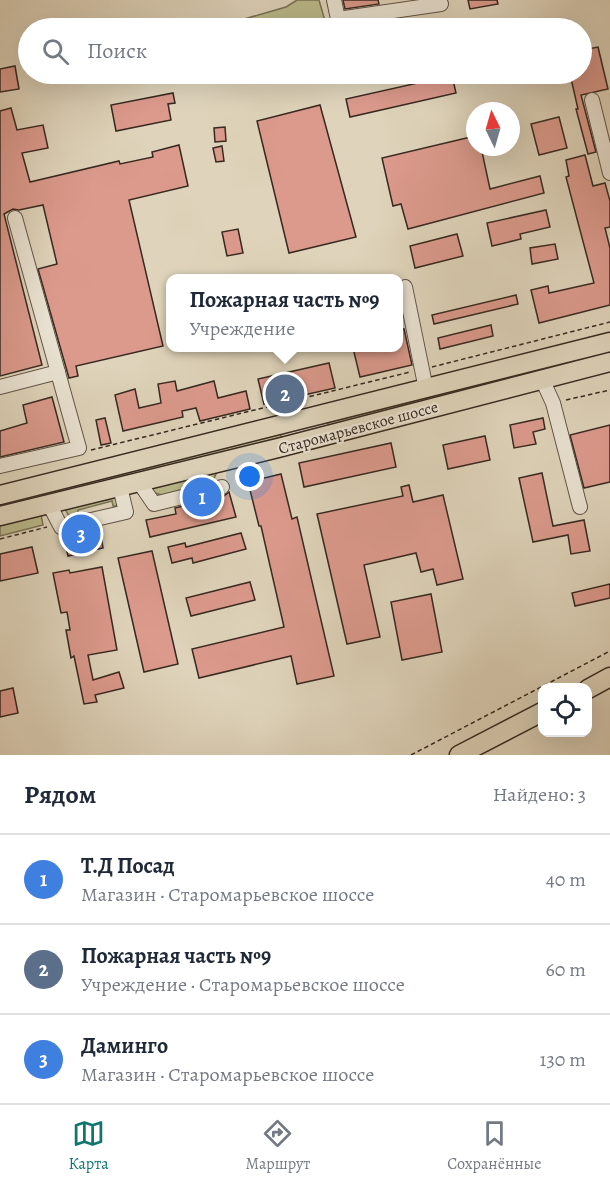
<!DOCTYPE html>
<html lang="ru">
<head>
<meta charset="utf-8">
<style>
	body { margin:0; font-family:Alegreya,serif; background:#f2f2f3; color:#1f2937 }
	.controls { position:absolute; right:18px; bottom:18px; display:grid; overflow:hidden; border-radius:12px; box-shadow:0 6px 24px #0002 }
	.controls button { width:54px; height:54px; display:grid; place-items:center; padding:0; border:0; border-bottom:2px solid #e0e1e3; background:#fff; color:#1f2937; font:30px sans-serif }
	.compass { position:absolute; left:466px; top:102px; width:54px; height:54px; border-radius:50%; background:#fff; box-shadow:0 6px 24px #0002; rotate:355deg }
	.you { position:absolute; left:250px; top:477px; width:21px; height:21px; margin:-15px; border:4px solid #fff; border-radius:50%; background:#1a73e8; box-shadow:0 0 0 9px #1a73e833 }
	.badge { display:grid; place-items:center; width:39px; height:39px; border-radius:50%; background:#0f766e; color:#fff; font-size:20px; font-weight:700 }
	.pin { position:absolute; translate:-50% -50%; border:3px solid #fff; box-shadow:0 2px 6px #0006 }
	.popup { position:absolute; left:166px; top:274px; width:237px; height:78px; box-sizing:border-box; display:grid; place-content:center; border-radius:12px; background:#fff; filter:drop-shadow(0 2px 4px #0005); font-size:20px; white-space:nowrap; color:#747a83 }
	.popup b { font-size:22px; color:#1f2937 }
	.popup::after { content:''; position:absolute; left:50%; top:100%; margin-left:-12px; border:12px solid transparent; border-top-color:#fff }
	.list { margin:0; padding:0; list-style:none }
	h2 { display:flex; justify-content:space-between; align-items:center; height:78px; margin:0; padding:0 24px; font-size:26px }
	h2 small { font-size:20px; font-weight:400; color:#747a83 }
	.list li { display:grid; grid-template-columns:39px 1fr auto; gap:18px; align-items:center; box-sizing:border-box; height:90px; padding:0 24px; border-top:2px solid #e0e1e3 }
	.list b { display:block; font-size:22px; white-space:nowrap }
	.list p { margin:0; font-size:20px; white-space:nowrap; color:#747a83 }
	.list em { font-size:20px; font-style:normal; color:#747a83 }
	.icon { flex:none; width:33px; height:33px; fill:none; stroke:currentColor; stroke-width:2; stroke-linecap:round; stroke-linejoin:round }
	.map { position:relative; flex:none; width:610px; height:755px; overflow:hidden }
	.search { position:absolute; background:#fff; box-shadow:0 6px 24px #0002; left:18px; right:18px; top:18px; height:66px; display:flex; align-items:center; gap:15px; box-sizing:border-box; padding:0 21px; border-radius:33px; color:#747a83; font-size:22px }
	.sheet { height:348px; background:#fff }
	nav { display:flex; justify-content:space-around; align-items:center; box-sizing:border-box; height:84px; border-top:2px solid #e0e1e3; background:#fff; font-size:16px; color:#747a83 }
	nav a { display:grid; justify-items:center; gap:3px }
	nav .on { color:#0f766e }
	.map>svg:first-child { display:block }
</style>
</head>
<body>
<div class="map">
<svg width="610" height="755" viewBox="0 0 610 755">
	<rect width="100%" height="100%" fill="#dfd4bb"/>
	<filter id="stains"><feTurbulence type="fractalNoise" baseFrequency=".00333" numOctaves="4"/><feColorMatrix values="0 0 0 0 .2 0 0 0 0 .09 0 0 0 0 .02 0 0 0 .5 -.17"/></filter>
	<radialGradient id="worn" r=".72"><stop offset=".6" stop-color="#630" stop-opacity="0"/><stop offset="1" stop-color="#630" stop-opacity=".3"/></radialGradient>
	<g fill="#baba8b" stroke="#787256" stroke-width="1.5">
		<polygon points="297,0 319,0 327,28 213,28 286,7"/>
		<polygon points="610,348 610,357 329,426 327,421"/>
		<polygon points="279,432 281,434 281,440 0,510 0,501"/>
		<polygon points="214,469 216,474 211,485 164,496 150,491 148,486"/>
		<polygon points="114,496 118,502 116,506 113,506 112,501 78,510 77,517 70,518 65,509"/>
		<polygon points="41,515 43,525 0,536 0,521"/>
	</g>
	<g fill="#dc9a8d" stroke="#372920" stroke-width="1.5">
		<polygon points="343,0 378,0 379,4 345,9"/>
		<polygon points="468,0 497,0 498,4 470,9"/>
		<polygon points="598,47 608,89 581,95 596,152 588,154 576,109 578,109 570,74 582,74 582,50"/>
		<polygon points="15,66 19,89 0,92 0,69"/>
		<polygon points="452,76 456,93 350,117 346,99 418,83 418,79 427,77 428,81"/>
		<polygon points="173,93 175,103 168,104 171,120 116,131 111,105"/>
		<polygon points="320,105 356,237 289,253 257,121"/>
		<polygon points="11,108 17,130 43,125 48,148 22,153 30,182 119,161 120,164 153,157 152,152 179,145 188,186 129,200 163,346 76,366 78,376 69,378 38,269 57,264 43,205 19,210 13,209 4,214 42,365 0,376 0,111"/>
		<polygon points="559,117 567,148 539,155 531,124"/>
		<polygon points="225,127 226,141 215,142 214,128"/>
		<polygon points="475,136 475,147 481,147 490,189 540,176 544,193 408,229 401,204 393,206 382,158"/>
		<polygon points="222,146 224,161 216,162 213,148"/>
		<polygon points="585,155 593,186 605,183 610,201 610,227 605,228 610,248 610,305 539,323 531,290 548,286 549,293 594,283 566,177 569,176 566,160"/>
		<polygon points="546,210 550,227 520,234 521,239 492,246 487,223"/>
		<polygon points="238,229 243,253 227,256 222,232"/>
		<polygon points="457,234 463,256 415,268 410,246"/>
		<polygon points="555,244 558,259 532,264 530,248"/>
		<polygon points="516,295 518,304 434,324 432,315"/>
		<polygon points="491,325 493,336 440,349 438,338"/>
		<polygon points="404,329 412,365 360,377 353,348 399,348 399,330"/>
		<polygon points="329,363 335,388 264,404 258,379"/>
		<polygon points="175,381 177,391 214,381 218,398 246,391 250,409 200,421 196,408 182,411 183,417 123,431 115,395 135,389 139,408 161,403 158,384"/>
		<polygon points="52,397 64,442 0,457 0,431 27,423 23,405"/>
		<polygon points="105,418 111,443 101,445 96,420"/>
		<polygon points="543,418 545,429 533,432 536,444 514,448 510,425"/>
		<polygon points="610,425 610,482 584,488 570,435"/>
		<polygon points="485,436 490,460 448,469 443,445"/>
		<polygon points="391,443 396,467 304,487 299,463"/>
		<polygon points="542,473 553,526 584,520 590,551 571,554 568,535 533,542 519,478"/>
		<polygon points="281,474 292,519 297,517 334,676 297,684 291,656 199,678 192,649 284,627 261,526 259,526 248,482"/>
		<polygon points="409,485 413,502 443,495 463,579 437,585 433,569 421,572 416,553 364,565 380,637 347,644 317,514 403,496 401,487"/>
		<polygon points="229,492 236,517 150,537 146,520 176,514 175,508 224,496"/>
		<polygon points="100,530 103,548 68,556 64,538"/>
		<polygon points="241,533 246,549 193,563 192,558 172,563 168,547 185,543 186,547"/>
		<polygon points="32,547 38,573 0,581 0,554"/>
		<polygon points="152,551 178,664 144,672 118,558"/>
		<polygon points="102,567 117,650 88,655 93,680 119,672 124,688 95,695 97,702 84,704 74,656 71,658 66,630 70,630 67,612 61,613 53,573 69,570 70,573"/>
		<polygon points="250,582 255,600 191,616 186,598"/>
		<polygon points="610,584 610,598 575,606 572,593"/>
		<polygon points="431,594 442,652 402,660 391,602"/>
		<polygon points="13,688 18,713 0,717 0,691"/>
	</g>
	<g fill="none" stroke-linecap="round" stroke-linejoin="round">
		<g stroke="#615447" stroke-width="16">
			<g id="minor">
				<polyline points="334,0 338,19 441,4"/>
				<polyline points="592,100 610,173"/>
				<polyline points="405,287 426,389"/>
				<polyline points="542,379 553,403 580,507"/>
				<polyline points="0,387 58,372"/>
				<polyline points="0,466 79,448 15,218"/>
				<polyline points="139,482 154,504 222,487"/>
				<polyline points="49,504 61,527 126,512 120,487"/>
			</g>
		</g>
		<g stroke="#372920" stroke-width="21">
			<g id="major">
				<polyline points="0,495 610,342"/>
				<polyline points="0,516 278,448 610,362"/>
				<polyline points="588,689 610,677"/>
				<polyline points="459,755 542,712"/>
			</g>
		</g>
		<g stroke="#372920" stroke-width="1.5" stroke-dasharray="4.5 3" stroke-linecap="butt">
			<polyline points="432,367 610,322"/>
			<polyline points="566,400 610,390"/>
			<polyline points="91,450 410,372"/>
			<polyline points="0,539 47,527"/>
			<polyline points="411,755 610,651"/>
		</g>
		<use href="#minor" stroke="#eae3d3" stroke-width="14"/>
		<use href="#major" stroke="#dfd4bb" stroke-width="18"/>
	</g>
	<g text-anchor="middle" stroke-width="4.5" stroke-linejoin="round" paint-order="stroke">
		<g font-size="16" fill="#372920" stroke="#eae3d3">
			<text transform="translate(358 427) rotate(-15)" y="6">Старомарьевское шоссе</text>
		</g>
	</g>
	<rect width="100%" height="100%" filter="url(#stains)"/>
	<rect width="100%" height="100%" fill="url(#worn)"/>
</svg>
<div class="controls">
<button><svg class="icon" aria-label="locate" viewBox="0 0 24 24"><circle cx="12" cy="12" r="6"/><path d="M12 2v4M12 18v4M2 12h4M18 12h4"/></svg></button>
</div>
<svg class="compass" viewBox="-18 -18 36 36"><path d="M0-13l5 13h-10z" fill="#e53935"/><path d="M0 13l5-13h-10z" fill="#747a83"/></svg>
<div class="you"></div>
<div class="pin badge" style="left:202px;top:497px;background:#3f7fe0">1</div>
<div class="pin badge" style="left:285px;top:394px;background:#5c6f8a">2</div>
<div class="popup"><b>Пожарная часть №9</b>Учреждение</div>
<div class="pin badge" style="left:81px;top:534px;background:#3f7fe0">3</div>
<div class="search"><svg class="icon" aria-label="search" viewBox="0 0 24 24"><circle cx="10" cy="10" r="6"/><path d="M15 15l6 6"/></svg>Поиск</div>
</div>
<section class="sheet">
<h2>Рядом<small>Найдено: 3</small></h2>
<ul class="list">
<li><span class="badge" style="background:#3f7fe0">1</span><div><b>Т.Д Посад</b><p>Магазин · Старомарьевское шоссе</p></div><em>40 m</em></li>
<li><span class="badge" style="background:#5c6f8a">2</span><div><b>Пожарная часть №9</b><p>Учреждение · Старомарьевское шоссе</p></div><em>60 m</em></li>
<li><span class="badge" style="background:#3f7fe0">3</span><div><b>Даминго</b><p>Магазин · Старомарьевское шоссе</p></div><em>130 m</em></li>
</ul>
</section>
<nav>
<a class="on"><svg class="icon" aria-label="map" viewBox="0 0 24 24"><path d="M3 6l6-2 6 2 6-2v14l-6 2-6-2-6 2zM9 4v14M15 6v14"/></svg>Карта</a>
<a><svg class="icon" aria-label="directions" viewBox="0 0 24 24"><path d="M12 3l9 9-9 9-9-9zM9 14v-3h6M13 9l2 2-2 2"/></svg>Маршрут</a>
<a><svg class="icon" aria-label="saved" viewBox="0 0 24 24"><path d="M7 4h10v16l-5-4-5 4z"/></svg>Сохранённые</a>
</nav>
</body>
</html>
